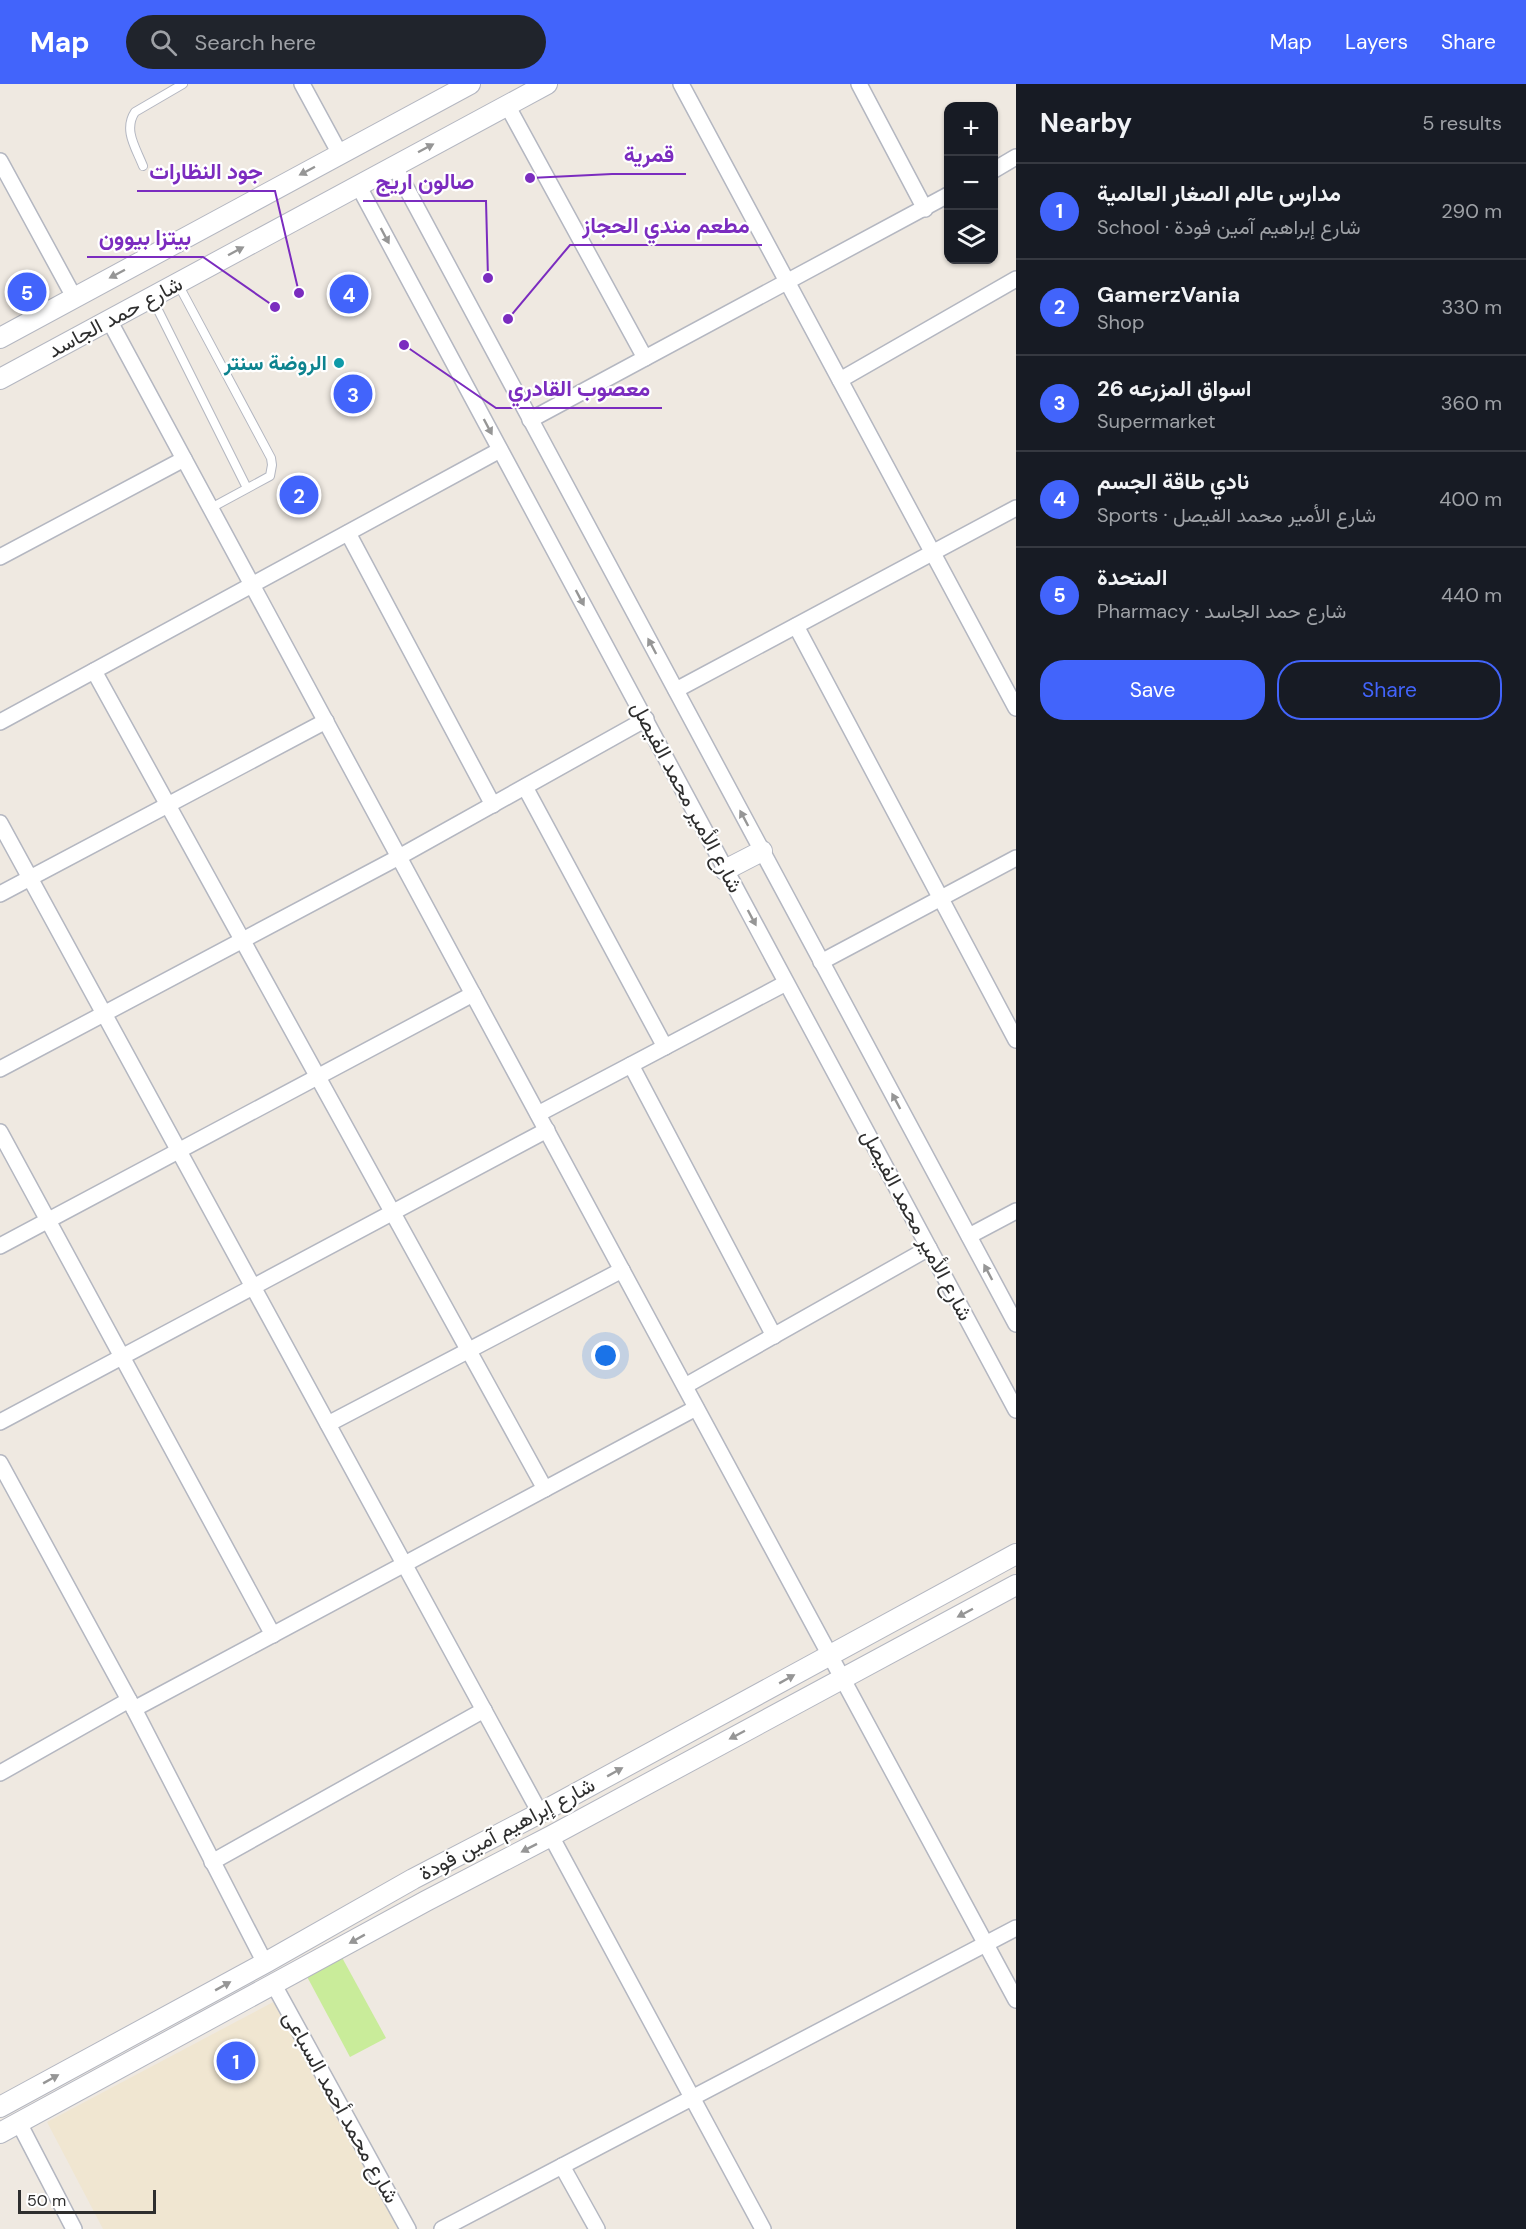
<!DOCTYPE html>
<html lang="en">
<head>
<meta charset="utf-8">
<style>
	body { margin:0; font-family:"DM Sans",Vazirmatn,sans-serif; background:#20242c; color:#f1f3f6 }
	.controls { position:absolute; right:18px; top:18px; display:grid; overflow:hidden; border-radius:12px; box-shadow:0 2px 4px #0004 }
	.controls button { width:54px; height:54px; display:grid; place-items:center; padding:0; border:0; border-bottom:2px solid #363941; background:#171b24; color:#f1f3f6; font:30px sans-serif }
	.scale { position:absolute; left:18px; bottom:15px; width:138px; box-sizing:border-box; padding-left:6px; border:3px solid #2e2e2e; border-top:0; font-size:16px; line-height:21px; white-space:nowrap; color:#2e2e2e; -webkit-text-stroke:4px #fff; paint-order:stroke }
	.you { position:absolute; left:606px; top:1272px; width:21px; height:21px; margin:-15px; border:4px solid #fff; border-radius:50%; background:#1a73e8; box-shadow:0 0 0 9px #1a73e833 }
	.badge { display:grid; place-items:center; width:39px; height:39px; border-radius:50%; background:#4264fb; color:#fff; font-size:20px; font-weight:700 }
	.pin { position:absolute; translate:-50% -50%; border:3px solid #fff; box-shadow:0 2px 6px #0006 }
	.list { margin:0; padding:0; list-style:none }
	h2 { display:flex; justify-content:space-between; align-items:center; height:78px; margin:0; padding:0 24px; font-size:26px }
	h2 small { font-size:20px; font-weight:400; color:#9ea1a6 }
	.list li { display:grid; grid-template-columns:39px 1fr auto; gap:18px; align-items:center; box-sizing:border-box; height:96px; padding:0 24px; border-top:2px solid #363941 }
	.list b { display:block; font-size:22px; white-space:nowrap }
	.list p { margin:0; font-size:20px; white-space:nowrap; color:#9ea1a6 }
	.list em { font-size:20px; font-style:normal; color:#9ea1a6 }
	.actions { display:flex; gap:12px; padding:18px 24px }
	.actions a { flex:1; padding:14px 0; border:2px solid #4264fb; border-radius:24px; text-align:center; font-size:21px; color:#4264fb }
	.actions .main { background:#4264fb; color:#fff }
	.icon { flex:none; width:33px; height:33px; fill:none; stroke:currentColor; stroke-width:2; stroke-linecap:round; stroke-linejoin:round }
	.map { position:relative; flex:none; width:1016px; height:2145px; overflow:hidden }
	header { display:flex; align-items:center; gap:36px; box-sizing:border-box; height:84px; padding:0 30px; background:#4264fb; color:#fff }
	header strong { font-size:28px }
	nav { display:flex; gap:33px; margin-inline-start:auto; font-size:21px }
	.search { width:420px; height:54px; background:#20242c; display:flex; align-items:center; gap:15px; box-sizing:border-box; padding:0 21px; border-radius:33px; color:#9ea1a6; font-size:22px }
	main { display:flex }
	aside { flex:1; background:#171b24 }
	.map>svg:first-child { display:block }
</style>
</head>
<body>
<header>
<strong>Map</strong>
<div class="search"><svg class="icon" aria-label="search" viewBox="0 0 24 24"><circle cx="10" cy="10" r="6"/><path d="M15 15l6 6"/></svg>Search here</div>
<nav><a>Map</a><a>Layers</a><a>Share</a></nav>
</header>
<main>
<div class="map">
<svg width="1016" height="2145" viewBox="0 0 1016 2145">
	<rect width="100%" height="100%" fill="#efe9e1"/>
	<polygon fill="#f0e6d1" points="277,1916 398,2145 103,2145 47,2038"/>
	<polygon fill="#c9ec9a" points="339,1868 386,1954 350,1973 304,1887"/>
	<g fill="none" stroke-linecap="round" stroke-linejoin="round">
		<g stroke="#b4b7c1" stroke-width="10">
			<g id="service">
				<path d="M143 82C136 64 123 46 135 28L183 0"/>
				<polyline points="178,200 271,374 272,381 270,392 211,424"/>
				<polyline points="152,214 247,404"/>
			</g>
		</g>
		<g stroke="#b4b7c1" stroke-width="18">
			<g id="minor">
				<polyline points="302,0 340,70"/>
				<polyline points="681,0 1016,624"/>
				<polyline points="859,0 925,125"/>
				<polyline points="507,21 645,274"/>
				<polyline points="0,77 74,213"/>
				<polyline points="394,81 1016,1240"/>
				<polyline points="994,86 1016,73"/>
				<polyline points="358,101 1016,1326"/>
				<polyline points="109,236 1016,1916"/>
				<polyline points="840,296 1016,195"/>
				<polyline points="530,336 948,111"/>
				<polyline points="348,449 493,721"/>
				<polyline points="0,473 184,375"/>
				<polyline points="796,542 1016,956"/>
				<polyline points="94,587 545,1405"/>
				<polyline points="676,606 1016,424"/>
				<polyline points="0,638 500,366"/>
				<polyline points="525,703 665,963"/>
				<polyline points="0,739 540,1729"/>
				<polyline points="0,810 326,637"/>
				<polyline points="821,878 1016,774"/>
				<polyline points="631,981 774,1252"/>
				<polyline points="0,985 399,773 646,635"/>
				<polyline points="538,1030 786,899"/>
				<polyline points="0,1048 273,1551"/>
				<polyline points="969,1152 1016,1127"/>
				<polyline points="0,1162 473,910"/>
				<polyline points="685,1302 929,1164"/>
				<polyline points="0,1338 547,1046"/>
				<polyline points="328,1340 622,1186"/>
				<polyline points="0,1379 134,1625 265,1879"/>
				<polyline points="134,1625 696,1324"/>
				<polyline points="0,1689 129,1616"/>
				<polyline points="551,1752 763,2145"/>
				<polyline points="212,1778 484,1626"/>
				<polyline points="274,1901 408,2145"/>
				<polyline points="19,2039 74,2145"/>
				<polyline points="562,2082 597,2145"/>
				<polyline points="442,2145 1016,1844"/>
			</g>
		</g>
		<g stroke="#b4b7c1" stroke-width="22">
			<g id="tertiary">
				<polyline points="0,254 470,0"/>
				<polyline points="0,295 547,0"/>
				<polyline points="725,786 762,767"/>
				<polyline points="0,2023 265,1879 413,1795 540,1729 1016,1470"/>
				<polyline points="0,2049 426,1817 551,1752 1016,1501"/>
			</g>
		</g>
		<use href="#service" stroke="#fff" stroke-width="8"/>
		<use href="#minor" stroke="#fff" stroke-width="15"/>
		<use href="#tertiary" stroke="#fff" stroke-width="20"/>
	</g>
	<defs><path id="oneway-solid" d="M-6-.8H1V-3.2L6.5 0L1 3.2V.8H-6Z" transform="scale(1.5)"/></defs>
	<g fill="#969696">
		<use href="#oneway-solid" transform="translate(426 64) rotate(-28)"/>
		<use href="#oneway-solid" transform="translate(307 87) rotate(152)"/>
		<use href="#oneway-solid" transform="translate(385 152) rotate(62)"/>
		<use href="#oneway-solid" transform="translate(236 167) rotate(-28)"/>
		<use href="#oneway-solid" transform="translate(117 190) rotate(152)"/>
		<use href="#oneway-solid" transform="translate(488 343) rotate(62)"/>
		<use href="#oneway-solid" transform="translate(580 514) rotate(62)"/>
		<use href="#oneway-solid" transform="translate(652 562) rotate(-118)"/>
		<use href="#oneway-solid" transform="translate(744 734) rotate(-118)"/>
		<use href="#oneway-solid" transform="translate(752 834) rotate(62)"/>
		<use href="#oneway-solid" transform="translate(896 1017) rotate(-118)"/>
		<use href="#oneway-solid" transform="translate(988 1188) rotate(-118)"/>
		<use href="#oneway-solid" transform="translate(965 1529) rotate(152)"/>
		<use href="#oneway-solid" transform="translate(787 1595) rotate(-29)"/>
		<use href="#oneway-solid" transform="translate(737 1651) rotate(152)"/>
		<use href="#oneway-solid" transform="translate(615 1688) rotate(-29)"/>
		<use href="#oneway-solid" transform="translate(529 1764) rotate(153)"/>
		<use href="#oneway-solid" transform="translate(357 1855) rotate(151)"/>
		<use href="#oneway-solid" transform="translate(223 1902) rotate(-29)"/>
		<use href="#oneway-solid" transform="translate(51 1995) rotate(-29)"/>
	</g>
	<circle fill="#0f9aa8" stroke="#fff" stroke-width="2" cx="339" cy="279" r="6"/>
	<g text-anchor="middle" stroke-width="4.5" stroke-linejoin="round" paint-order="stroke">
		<g font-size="21" fill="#2e2e2e" stroke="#fff">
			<text transform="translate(115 233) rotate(-28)" y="7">شارع حمد الجاسد</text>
			<text transform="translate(687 713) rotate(62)" y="7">شارع الأمير محمد الفيصل</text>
			<text transform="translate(917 1141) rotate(62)" y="7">شارع الأمير محمد الفيصل</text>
			<text transform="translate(507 1745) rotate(-28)" y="7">شارع إبراهيم آمين فودة</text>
			<text transform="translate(341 2023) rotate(61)" y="7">شارع محمد أحمد السباعى</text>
		</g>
		<g font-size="21" font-weight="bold" fill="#0d838f" stroke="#fff" text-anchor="end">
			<text x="327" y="286">الروضة سنتر</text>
		</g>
	</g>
	<path fill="none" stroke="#7b2cbf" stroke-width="2" d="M530 94L612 90H686M299 209L275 107H137M488 194L486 117H363M508 235L570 161H762M275 223L203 173H87M404 261L496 324H662"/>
	<g fill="#7b2cbf" stroke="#fff" stroke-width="2">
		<circle cx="530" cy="94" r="6"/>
		<circle cx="299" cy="209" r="6"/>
		<circle cx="488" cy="194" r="6"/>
		<circle cx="508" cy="235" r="6"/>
		<circle cx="275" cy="223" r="6"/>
		<circle cx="404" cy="261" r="6"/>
	</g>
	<g font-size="22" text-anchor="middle" font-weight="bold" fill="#7b2cbf" stroke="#fff" stroke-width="4.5" stroke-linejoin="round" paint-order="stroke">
		<text x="649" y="78">قمرية</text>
		<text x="206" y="95">جود النظارات</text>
		<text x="425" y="105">صالون اريج</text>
		<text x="666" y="149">مطعم مندي الحجاز</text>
		<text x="145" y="161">بيتزا بيوون</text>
		<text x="579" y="312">معصوب القادري</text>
	</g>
</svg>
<div class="controls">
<button>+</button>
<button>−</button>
<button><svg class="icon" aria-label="layers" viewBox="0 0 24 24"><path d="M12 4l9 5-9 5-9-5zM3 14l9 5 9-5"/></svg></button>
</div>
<div class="scale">50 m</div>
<div class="you"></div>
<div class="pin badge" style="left:236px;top:1977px">1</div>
<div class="pin badge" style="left:299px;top:411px">2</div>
<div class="pin badge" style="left:353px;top:310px">3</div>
<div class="pin badge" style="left:349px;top:210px">4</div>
<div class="pin badge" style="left:27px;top:208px">5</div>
</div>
<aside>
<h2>Nearby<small>5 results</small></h2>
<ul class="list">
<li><span class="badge">1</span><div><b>مدارس عالم الصغار العالمية</b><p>School · شارع إبراهيم آمين فودة</p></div><em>290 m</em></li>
<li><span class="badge">2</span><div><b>GamerzVania</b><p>Shop</p></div><em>330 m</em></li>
<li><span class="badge">3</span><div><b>اسواق المزرعه 26</b><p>Supermarket</p></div><em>360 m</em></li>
<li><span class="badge">4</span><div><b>نادي طاقة الجسم</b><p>Sports · شارع الأمير محمد الفيصل</p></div><em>400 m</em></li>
<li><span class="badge">5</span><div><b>المتحدة</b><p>Pharmacy · شارع حمد الجاسد</p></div><em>440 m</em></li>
</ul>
<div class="actions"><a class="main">Save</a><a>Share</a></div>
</aside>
</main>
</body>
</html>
